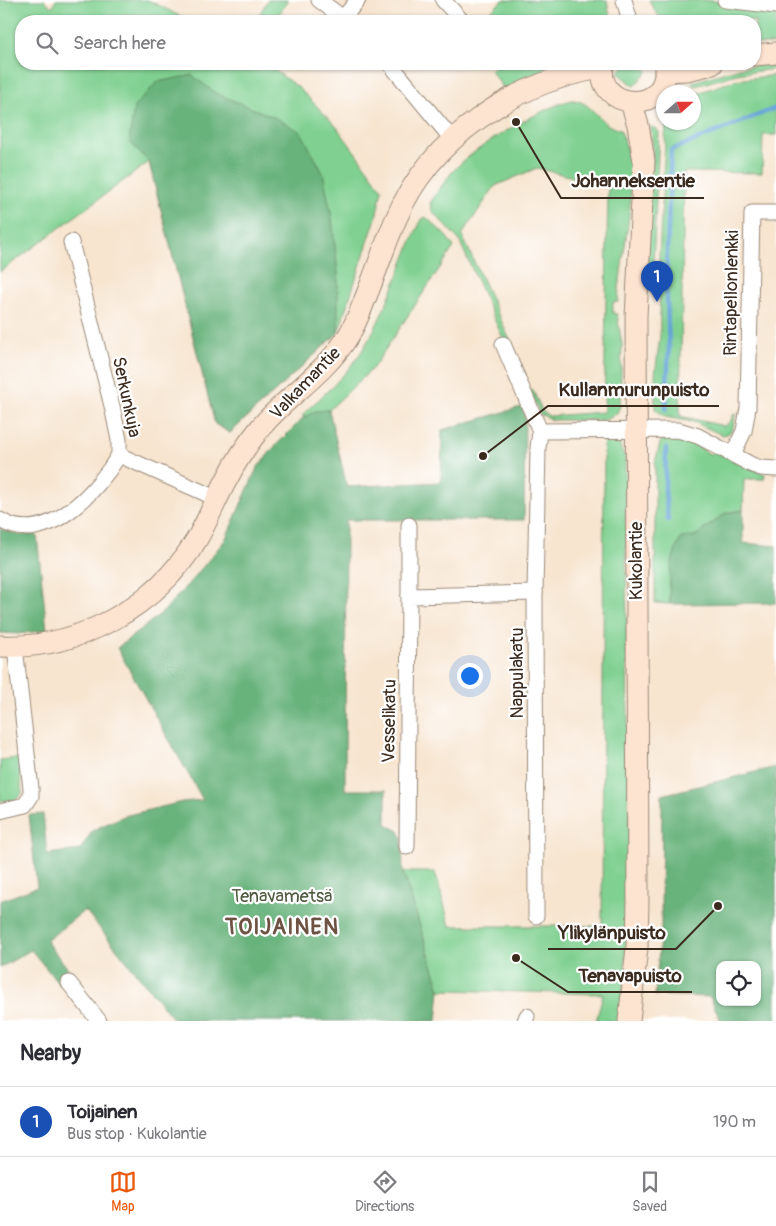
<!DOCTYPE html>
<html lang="en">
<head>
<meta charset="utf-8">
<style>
	body { margin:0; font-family:Pangolin,sans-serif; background:#f2f2f3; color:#2b2b33 }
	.controls { position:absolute; right:15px; bottom:15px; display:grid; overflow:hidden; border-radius:10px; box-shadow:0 1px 4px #0004 }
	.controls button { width:45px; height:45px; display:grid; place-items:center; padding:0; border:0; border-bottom:1px solid #e1e1e2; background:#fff; color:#2b2b33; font:25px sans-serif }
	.compass { position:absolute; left:656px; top:85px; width:45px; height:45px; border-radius:50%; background:#fff; box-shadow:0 1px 4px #0004; rotate:69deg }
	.you { position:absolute; left:469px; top:675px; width:18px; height:18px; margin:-12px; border:4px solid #fff; border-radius:50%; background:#1a73e8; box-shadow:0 0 0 8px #1a73e833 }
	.badge { display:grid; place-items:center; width:32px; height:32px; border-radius:50%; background:#ea580c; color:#fff; font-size:16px; font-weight:700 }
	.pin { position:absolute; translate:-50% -41px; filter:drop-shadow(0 1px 2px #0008) }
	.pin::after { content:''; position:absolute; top:26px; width:18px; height:15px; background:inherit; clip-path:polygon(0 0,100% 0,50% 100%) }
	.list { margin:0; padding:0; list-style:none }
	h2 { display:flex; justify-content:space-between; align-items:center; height:65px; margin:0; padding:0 20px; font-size:21px }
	h2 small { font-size:16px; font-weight:400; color:#7c7c81 }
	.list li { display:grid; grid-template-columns:32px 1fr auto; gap:15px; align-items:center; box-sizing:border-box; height:70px; padding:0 20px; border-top:1px solid #e1e1e2 }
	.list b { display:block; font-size:19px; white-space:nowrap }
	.list p { margin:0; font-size:16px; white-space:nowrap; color:#7c7c81 }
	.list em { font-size:16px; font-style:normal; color:#7c7c81 }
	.icon { flex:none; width:28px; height:28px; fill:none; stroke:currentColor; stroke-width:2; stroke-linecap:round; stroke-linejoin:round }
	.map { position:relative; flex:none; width:776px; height:1021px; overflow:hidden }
	.search { position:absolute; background:#fff; box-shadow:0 1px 4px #0004; left:15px; right:15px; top:15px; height:55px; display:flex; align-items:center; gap:12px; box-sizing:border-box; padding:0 18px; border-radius:20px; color:#7c7c81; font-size:19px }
	.sheet { height:135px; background:#fff }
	nav { display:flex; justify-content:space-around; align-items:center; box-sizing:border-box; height:70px; border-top:1px solid #e1e1e2; background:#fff; font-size:14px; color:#7c7c81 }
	nav a { display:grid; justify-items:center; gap:2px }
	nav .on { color:#ea580c }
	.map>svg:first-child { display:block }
</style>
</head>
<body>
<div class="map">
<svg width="776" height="1021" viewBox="0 0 776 1021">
	<rect width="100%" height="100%" fill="#fff"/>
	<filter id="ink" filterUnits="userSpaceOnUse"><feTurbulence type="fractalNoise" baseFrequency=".02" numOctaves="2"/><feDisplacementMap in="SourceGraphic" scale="10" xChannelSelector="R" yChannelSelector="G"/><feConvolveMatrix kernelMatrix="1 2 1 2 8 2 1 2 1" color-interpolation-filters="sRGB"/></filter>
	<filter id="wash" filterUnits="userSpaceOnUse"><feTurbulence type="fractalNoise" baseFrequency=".0096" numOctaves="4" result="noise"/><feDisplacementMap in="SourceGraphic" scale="20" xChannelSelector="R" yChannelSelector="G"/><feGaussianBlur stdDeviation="1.12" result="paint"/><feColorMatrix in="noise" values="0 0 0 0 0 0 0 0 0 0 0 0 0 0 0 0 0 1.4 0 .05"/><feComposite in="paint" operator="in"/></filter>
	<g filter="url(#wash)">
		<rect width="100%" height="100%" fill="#f7e5d0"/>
		<g fill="#80d091" stroke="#5e7d58">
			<polygon points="0,0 44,0 52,7 56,0 148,0 190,21 21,21 21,64 266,64 299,88 336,126 382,189 376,218 338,333 230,433 215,424 149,162 0,272"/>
			<polygon points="268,0 288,0 275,21 255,21"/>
			<polygon points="503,0 607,0 610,16 600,21 488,21 484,17"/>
			<polygon points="649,0 706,0 776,9 776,44 755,44 755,21 663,21 654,10"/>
			<polygon points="776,63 776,69 737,74 696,86 693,85 692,82 740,68"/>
			<polygon points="500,64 562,64 507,93 490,70"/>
			<polygon points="626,64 640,64 648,71 634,86 618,72"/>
			<path d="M776 75V135H763L762 173 684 172 680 416 724 426 730 422 734 414H735C734 423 734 435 722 435L694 422 665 417 655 409V375L660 336 659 255 666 123 694 122V94L736 80Z"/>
			<path d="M572 100C594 101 600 128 620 129 644 185 621 245 618 302H613V313L617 314 622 344 620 406 617 413 610 418 604 420H551L543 415 541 416 530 392 532 389 543 412 549 416 604 412 608 186 537 168 495 186 462 235 526 375 523 376 501 334 459 240 432 211 430 203C439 191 447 176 458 166 480 144 543 107 572 100Z"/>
			<polygon points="651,127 656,128 659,132 653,268 646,269 653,154"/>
			<path d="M426 217 446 236 454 247 373 368 329 410 316 411 303 418V414C324 394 347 375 363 349 384 316 400 269 415 233L422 219Z"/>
			<polygon points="668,437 693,441 699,447 710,454 714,452 765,474 764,479 744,479 743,510 726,513 694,537 669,585 670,604 655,603 655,462 661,440"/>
			<polygon points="604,441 619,444 625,457 630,902 621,1021 596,1021 603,994 440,990 403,872 435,872 450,926 602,926"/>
			<polygon points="19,758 22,794 16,800 0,801 0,760"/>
		</g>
		<g fill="#68b27b" stroke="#526e4c" fill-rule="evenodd">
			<polygon points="192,75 215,93 276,118 301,132 323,173 332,218 338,274 338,333 230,433 215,424 149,162 129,141 134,107 157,82"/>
			<polygon points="521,407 525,415 524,520 346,520 345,790 386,790 386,824 399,831 402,838 403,872 440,990 437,1021 175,1021 85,910 46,941 73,975 60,985 31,950 0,968 0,901 37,887 29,815 43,814 47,854 80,850 93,830 124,816 182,802 203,800 117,648 164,611 197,574 225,540 257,468 276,445 303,418 316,411 329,410 347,487 441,482 442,430"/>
			<path d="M743 510V543L776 546V603L670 604C669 577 669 562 681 538L694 537 726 513Z"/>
			<polygon points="0,529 20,535 37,535 47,630 18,634 0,633"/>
			<path d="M776 767V1021H721L710 997 655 995 661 926 662 795ZM720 965H757V1002H720Z"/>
		</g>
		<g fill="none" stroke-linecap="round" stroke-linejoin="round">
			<g stroke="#65a3d7" stroke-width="4.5">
				<polyline points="666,409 669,346 666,279 671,150 776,108"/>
				<polyline points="666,448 665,490 668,520"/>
			</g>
		</g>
	</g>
	<g filter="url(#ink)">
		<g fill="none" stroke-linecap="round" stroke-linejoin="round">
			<g stroke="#987" stroke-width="17">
				<g id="street">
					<polyline points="319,0 347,21"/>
					<polyline points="443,0 462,21"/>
					<polyline points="624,0 630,21"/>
					<polyline points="725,0 776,6"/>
					<polyline points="343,18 358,0"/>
					<polyline points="390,64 452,139"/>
					<polyline points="71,242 112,406 119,440 119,455 218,499"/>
					<polyline points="503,344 540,431"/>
					<polyline points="733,454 744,431 748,408 752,213 776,213"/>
					<path d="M0 520C46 549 98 490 119 455"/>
					<polyline points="409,525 409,596"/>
					<polyline points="0,811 25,805 31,796 31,789 15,647"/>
					<polyline points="407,847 409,596 535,593"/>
					<polyline points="536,916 535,593 538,448 540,431 678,430 698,436 752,465 761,468 776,469"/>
					<polyline points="69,983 99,1021"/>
					<polyline points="525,1021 527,1016"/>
				</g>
			</g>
			<g stroke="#987" stroke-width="23">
				<g id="secondary">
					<polyline points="755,55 776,53"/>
					<path d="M603 64C594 111 671 117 665 64"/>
					<polyline points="665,71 687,70 712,64"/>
					<path d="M0 646C79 650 156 607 197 539 208 520 216 499 227 479 236 461 248 443 261 427 287 396 325 373 347 338 357 323 362 306 369 289 378 266 386 242 396 219 430 138 516 81 602 68"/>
					<polyline points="629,1021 637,948 638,899 636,317 644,161 638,125 631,102"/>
				</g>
			</g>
			<use href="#street" stroke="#fff" stroke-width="15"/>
			<use href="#secondary" stroke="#fde4d1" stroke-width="21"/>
		</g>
	</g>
	<g text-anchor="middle" stroke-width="4.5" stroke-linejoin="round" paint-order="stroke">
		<g font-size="18" fill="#3b2a1e" stroke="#fff">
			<text transform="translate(731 293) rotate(-89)" y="6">Rintapellonlenkki</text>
			<text transform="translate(305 383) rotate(-46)" y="6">Valkamantie</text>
			<text transform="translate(127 397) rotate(78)" y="6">Serkunkuja</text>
			<text transform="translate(636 561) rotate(-90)" y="6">Kukolantie</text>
			<text transform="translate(517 673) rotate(-90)" y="6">Nappulakatu</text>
			<text transform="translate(389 721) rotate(-89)" y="6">Vesselikatu</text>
		</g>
		<g font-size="18" fill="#505c40" stroke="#fff">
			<text x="282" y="902">Tenavametsä</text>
		</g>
		<g font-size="22" font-weight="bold" letter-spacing="1" fill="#6d5243" stroke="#fff">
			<text x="282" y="934">TOIJAINEN</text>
		</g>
	</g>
	<path fill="none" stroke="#3b2a1e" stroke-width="2" d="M516 122L561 198H704M483 456L548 406H719M718 906L676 949H548M516 958L568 992H692"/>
	<g fill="#3b2a1e" stroke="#fff" stroke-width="2">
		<circle cx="516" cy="122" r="5"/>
		<circle cx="483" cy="456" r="5"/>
		<circle cx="718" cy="906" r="5"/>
		<circle cx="516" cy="958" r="5"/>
	</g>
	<g font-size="19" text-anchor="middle" font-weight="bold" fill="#3b2a1e" stroke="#fff" stroke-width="4.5" stroke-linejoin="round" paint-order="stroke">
		<text x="633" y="187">Johanneksentie</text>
		<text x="634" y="396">Kullanmurunpuisto</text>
		<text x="612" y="939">Ylikylänpuisto</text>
		<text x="630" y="982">Tenavapuisto</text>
	</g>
</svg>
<div class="controls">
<button><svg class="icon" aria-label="locate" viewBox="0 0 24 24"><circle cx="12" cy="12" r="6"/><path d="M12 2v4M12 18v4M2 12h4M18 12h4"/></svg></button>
</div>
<svg class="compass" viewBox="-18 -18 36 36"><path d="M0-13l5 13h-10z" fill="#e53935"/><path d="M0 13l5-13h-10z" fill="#7c7c81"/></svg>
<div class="you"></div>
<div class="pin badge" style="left:657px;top:302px;background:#1a4fb4">1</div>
<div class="search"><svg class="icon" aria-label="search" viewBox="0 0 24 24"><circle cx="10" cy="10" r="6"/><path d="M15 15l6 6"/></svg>Search here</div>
</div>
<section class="sheet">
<h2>Nearby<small></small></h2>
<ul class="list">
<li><span class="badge" style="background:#1a4fb4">1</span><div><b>Toijainen</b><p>Bus stop · Kukolantie</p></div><em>190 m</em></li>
</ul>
</section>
<nav>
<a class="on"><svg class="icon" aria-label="map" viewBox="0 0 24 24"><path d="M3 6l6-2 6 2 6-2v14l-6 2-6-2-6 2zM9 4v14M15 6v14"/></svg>Map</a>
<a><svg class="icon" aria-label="directions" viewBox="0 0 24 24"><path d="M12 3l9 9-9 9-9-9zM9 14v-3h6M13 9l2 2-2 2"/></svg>Directions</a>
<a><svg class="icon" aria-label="saved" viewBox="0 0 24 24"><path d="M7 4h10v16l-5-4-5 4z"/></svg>Saved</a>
</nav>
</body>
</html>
